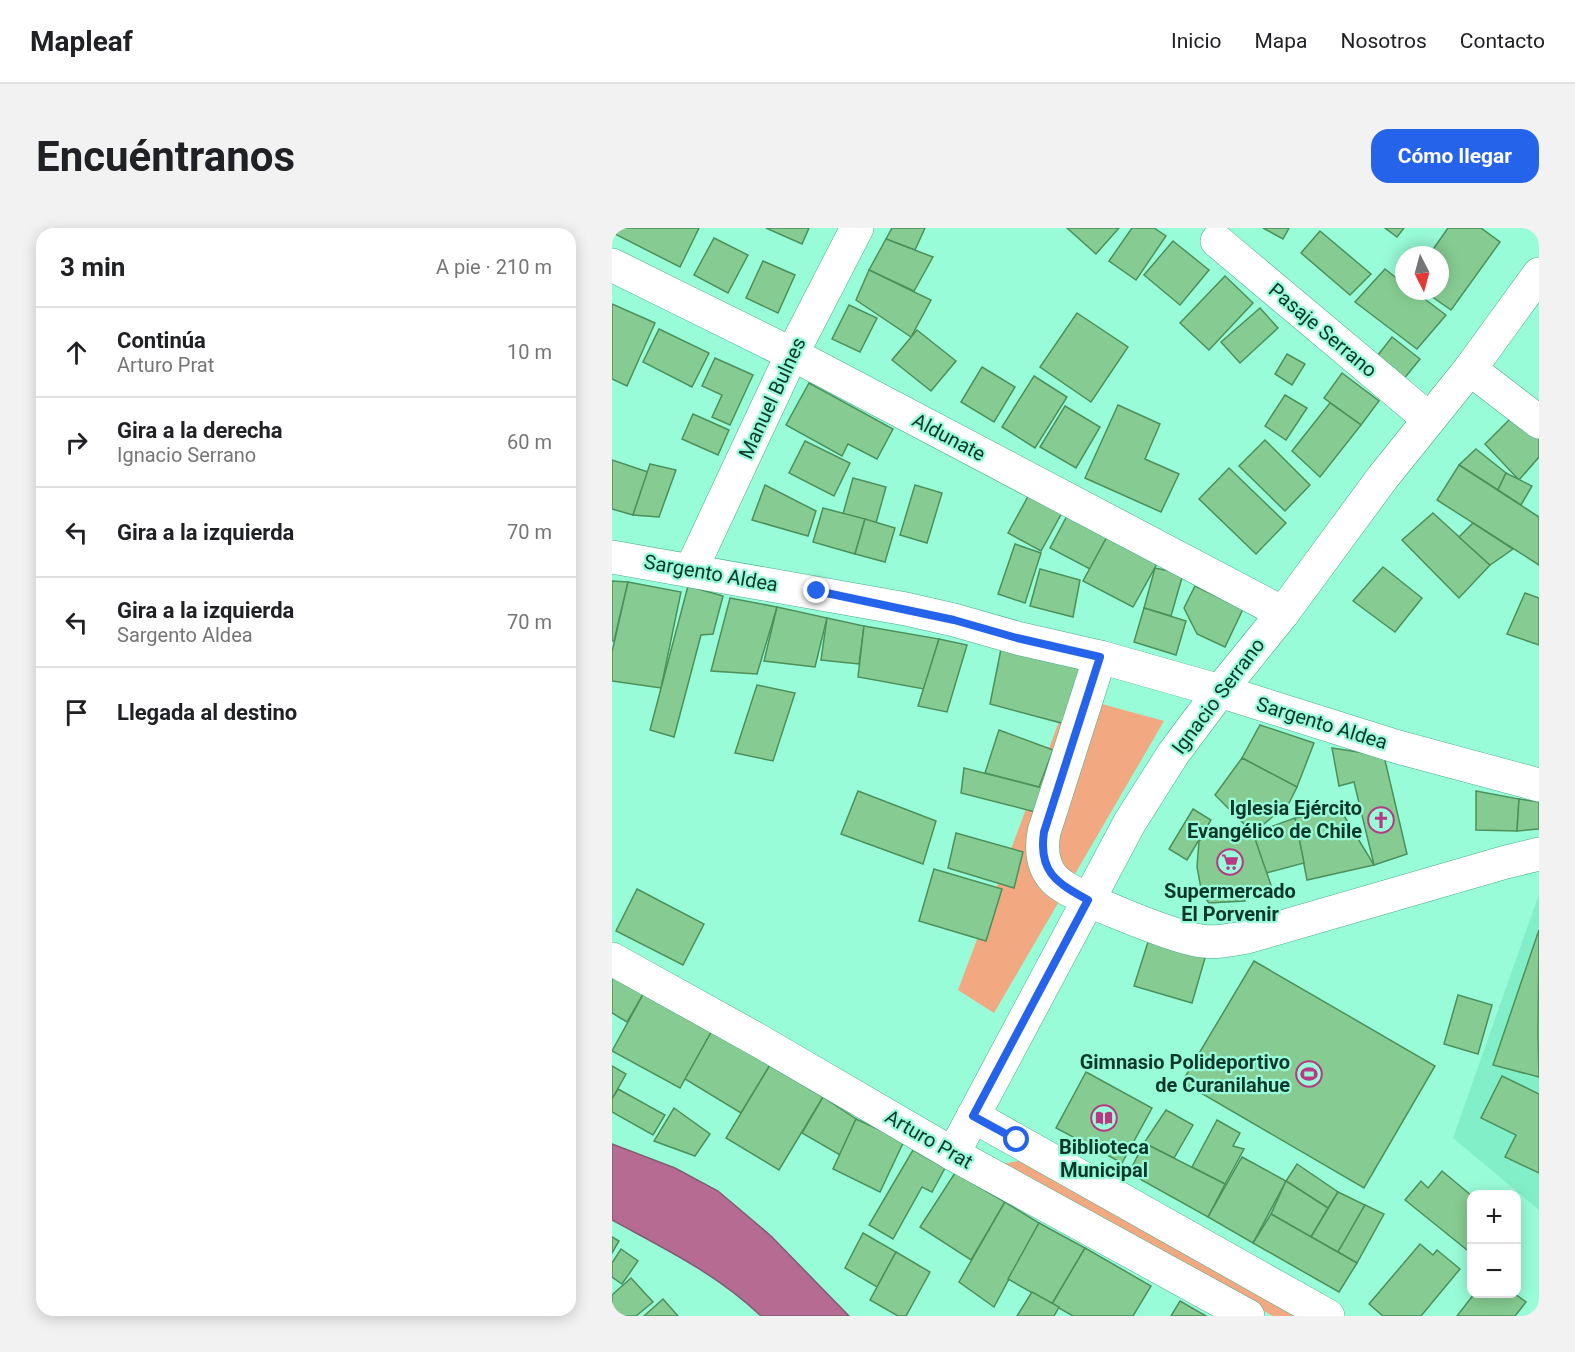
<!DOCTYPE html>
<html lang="es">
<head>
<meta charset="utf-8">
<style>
	body { margin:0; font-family:Roboto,sans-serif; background:#f2f2f2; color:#202124 }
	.controls { position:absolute; right:18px; bottom:18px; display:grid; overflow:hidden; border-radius:12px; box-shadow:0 3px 15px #0003 }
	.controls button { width:54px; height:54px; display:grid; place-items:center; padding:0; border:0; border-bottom:2px solid #e0e0e0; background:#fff; color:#202124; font:30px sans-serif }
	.compass { position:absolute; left:783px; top:18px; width:54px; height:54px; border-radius:50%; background:#fff; box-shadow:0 3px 15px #0003; rotate:174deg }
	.stop { position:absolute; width:18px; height:18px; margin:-14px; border:4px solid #2563eb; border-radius:50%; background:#fff }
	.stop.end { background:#2563eb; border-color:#fff; box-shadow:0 2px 6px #0008 }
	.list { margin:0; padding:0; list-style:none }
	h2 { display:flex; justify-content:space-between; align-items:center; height:78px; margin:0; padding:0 24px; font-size:26px }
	h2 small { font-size:20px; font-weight:400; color:#757577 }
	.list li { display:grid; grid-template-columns:39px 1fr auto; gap:18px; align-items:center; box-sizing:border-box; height:90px; padding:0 24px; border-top:2px solid #e0e0e0 }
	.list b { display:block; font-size:22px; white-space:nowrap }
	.list p { margin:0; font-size:20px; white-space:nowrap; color:#757577 }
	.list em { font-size:20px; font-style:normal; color:#757577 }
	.icon { flex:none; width:33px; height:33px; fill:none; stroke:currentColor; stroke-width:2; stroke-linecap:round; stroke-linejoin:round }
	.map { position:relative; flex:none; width:927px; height:1088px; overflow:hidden; border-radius:18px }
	header { display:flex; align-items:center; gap:36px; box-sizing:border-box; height:84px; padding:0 30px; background:#fff; border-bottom:2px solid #e0e0e0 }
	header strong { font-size:28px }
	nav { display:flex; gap:33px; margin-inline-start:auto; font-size:21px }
	.intro { display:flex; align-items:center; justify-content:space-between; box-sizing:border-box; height:144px; padding:0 36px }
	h1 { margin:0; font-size:42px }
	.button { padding:15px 27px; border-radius:18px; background:#2563eb; color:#fff; font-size:21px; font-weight:700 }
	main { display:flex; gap:36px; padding:0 36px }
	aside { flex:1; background:#fff; border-radius:18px; box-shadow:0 3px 15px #0003 }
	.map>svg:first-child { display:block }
</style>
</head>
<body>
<header>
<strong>Mapleaf</strong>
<nav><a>Inicio</a><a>Mapa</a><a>Nosotros</a><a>Contacto</a></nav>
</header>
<div class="intro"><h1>Encuéntranos</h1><a class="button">Cómo llegar</a></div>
<main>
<aside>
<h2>3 min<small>A pie · 210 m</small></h2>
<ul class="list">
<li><svg class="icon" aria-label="ahead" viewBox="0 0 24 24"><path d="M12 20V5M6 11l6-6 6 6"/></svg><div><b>Continúa</b><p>Arturo Prat</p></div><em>10 m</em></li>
<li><svg class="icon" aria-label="right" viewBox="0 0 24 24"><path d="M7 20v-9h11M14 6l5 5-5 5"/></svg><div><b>Gira a la derecha</b><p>Ignacio Serrano</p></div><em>60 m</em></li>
<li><svg class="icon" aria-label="left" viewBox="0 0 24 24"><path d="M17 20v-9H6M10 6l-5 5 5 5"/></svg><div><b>Gira a la izquierda</b></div><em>70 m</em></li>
<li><svg class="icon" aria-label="left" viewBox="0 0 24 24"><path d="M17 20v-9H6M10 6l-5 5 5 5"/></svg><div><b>Gira a la izquierda</b><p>Sargento Aldea</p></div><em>70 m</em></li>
<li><svg class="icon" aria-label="arrive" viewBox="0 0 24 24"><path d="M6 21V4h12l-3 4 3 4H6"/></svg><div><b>Llegada al destino</b></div></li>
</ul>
</aside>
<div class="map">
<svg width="927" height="1088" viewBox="0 0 927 1088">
	<rect width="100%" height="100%" fill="#99fcd9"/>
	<polygon fill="#83efc9" points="927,666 927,982 841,910"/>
	<g fill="#f2a880">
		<polygon points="457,467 552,493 382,785 346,762"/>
		<polygon points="411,932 690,1088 661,1088 390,936"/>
	</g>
	<path fill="#b66c92" stroke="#835c73" stroke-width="1.5" d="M0 916 63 940 106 963 159 1008 237 1088H149C105 1046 53 1021 0 992Z"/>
	<g fill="#86cc92" stroke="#4c905a" stroke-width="1.5">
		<polygon points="6,0 87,0 68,39 3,6"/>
		<polygon points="154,0 197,0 190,16"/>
		<polygon points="280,0 313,0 303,22 274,11"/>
		<polygon points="455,0 507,0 484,26"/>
		<polygon points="520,0 542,0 554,8 524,52 497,33"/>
		<polygon points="651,0 677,0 671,11"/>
		<polygon points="773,0 792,0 785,9"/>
		<polygon points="836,0 869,0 888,14 839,82 812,63 828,63 828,27 817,27"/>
		<polygon points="708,3 759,46 738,67 689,25"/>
		<polygon points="102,10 136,27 116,65 82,47"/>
		<polygon points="274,11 321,29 302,63 257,42"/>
		<polygon points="561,13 597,42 568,77 532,47"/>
		<polygon points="151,33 183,47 166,85 134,70"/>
		<polygon points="773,41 792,56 792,63 802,63 834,87 805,121 743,74"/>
		<polygon points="257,42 319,72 299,109 244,72"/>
		<polygon points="613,48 641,75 597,122 568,95"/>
		<polygon points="0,76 43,95 15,158 0,151"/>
		<polygon points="237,77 265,90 248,124 220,111"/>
		<polygon points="648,80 666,100 628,135 609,114"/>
		<polygon points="465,85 516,119 479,174 428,139"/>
		<polygon points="47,101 97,125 80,159 31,134"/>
		<polygon points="305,102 344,133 319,163 280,132"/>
		<polygon points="780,109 808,131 786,158 759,136"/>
		<polygon points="675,126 693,136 680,157 663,146"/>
		<polygon points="103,130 141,147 118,197 100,189 110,167 90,158"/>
		<polygon points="370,139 403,159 382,194 349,174"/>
		<polygon points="730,145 767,173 749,197 712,170"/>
		<polygon points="422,148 455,169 423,220 390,199"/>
		<polygon points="197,155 281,201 265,231 236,216 230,228 174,197"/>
		<polygon points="673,167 695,180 674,212 653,198"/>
		<polygon points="718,175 749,197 708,249 680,223"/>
		<polygon points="506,177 548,196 533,231 567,246 549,284 473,250"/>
		<polygon points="453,178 488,199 464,240 428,219"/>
		<polygon points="81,186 117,202 106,227 70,211"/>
		<polygon points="900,189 927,211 927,229 907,252 873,216"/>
		<polygon points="653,212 698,257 673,283 627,238"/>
		<polygon points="193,213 238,235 222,268 177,245"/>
		<polygon points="864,221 894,245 886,262 847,237"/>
		<polygon points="0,232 36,244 21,287 0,281"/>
		<polygon points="38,236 64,242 47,289 21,287"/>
		<polygon points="847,237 927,289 927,337 825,272"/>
		<polygon points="617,240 674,295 644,326 587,271"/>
		<polygon points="894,245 920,258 909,277 886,262"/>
		<polygon points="241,250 274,259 264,295 231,286"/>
		<polygon points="153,257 204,283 196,308 140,292"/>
		<polygon points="303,257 330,265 315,315 288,307"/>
		<polygon points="419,263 452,281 429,323 396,305"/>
		<polygon points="211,280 253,291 243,326 201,314"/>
		<polygon points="821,285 878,337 847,370 790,312"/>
		<polygon points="456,286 496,307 478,341 438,320"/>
		<polygon points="253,291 283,300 273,334 243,326"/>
		<polygon points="861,295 901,321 878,337 847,309"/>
		<polygon points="496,307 546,334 521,379 471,353"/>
		<polygon points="403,316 429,325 413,375 386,366"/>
		<polygon points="771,339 810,370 783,404 741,373"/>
		<polygon points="543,340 571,346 559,388 532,380"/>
		<polygon points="428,341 468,352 461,389 418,378"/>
		<polygon points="0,353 16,354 2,413 0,413"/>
		<polygon points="16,354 69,364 49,460 0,453 0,424"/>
		<polygon points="76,358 111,368 101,406 89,407 62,509 38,502"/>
		<polygon points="583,358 631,381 613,419 585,406 572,380"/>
		<polygon points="913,365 927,370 927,417 895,406"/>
		<polygon points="118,370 165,379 145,446 99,443"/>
		<polygon points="165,379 215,390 203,439 152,433"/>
		<polygon points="532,380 574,393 564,427 522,414"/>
		<polygon points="215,390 252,398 247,436 209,432"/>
		<polygon points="252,398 327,411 312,461 246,449"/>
		<polygon points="327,411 355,417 335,484 306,478"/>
		<polygon points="390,416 472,440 453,496 378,476"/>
		<polygon points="145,457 183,465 161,533 123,525"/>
		<polygon points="648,497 702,515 685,559 630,530"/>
		<polygon points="387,502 441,522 427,559 373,545"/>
		<polygon points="720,520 772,528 795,626 762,637 742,554 727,558"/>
		<polygon points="630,530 685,559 677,575 641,605 603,567"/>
		<polygon points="352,540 434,561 431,586 349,565"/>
		<polygon points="246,563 324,593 311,636 229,606"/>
		<polygon points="864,563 907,571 905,603 864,602"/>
		<polygon points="907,571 927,574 927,601 905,603"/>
		<polygon points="581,581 599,592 575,632 557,621"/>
		<polygon points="728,581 762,637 695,652 683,590"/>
		<polygon points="683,590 692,635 654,645 641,605"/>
		<polygon points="632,600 636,606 641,605 661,663 633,664 633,673 597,675 590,666 585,639 587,613 602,603"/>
		<polygon points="344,605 411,624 402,660 336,640"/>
		<polygon points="322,641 390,661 374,713 307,693"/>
		<polygon points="25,661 92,696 71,737 4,703"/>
		<polygon points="927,702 926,807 927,849 881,837"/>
		<polygon points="536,714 593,730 580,775 522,758"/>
		<polygon points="642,733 823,838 752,960 570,854"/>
		<polygon points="0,744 33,763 15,794 0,785"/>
		<polygon points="33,763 101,801 68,860 0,823"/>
		<polygon points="846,767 880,777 866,826 832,816"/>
		<polygon points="101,801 158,837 129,885 73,851"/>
		<polygon points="158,837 211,869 167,942 114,910"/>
		<polygon points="0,838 14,846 0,871"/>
		<polygon points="474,844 540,880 510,935 444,900"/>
		<polygon points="890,848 927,866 927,945 893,929 904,907 869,890"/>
		<polygon points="6,861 53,887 41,907 0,884 0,871"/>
		<polygon points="211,869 244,891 228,927 190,905"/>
		<polygon points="62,880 98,906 83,928 42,913"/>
		<polygon points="554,882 581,897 562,930 532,915"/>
		<polygon points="244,891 292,913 268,964 221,941"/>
		<polygon points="605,892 628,905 621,918 632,921 613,956 580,939"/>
		<polygon points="532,915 613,956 596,989 517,945"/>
		<polygon points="301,922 333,940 320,964 310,959 281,1011 257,997"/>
		<polygon points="630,929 674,953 641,1015 596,989"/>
		<polygon points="685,936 726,964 716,980 674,953"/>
		<polygon points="830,943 860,968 860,1026 793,972 809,953 816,960"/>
		<polygon points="343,945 393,974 359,1032 308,999"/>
		<polygon points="674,953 716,980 699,1009 659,986"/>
		<polygon points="726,964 753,977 726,1024 699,1009"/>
		<polygon points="393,974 427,995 382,1079 347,1054"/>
		<polygon points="753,977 772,986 745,1035 726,1024"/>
		<polygon points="659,986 745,1035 727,1064 641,1015"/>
		<polygon points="427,995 473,1020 440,1076 396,1051"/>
		<polygon points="251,1005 284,1024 265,1059 233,1040"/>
		<polygon points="0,1009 7,1013 0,1025"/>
		<polygon points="808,1016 821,1027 825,1022 848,1041 809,1088 771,1088 757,1076"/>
		<polygon points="473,1020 539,1058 521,1088 461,1088 440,1076"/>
		<polygon points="9,1021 26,1033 10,1056 0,1049 0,1035"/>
		<polygon points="284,1024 318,1044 294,1088 286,1088 258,1072"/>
		<polygon points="19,1050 41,1074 24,1088 0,1088 0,1067"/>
		<polygon points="420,1064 447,1079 442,1088 405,1088"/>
		<polygon points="862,1066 903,1066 914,1074 903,1088 845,1088"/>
		<polygon points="51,1071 66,1088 32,1088"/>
		<polygon points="568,1073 594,1088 559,1088"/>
	</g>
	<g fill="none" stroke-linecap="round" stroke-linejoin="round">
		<g stroke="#47ac8c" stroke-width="34">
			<g id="minor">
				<polyline points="605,13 817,191"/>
				<polyline points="0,37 180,126 671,385"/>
				<polyline points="858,141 927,194"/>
				<polyline points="0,329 294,381 342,392 405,410 488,429 608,463 671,385 771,249 858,141 927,46"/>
				<polyline points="79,342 180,126 245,0"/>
				<path d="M488 429 432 604C429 621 430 639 443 652 461 670 563 709 589 713 605 715 619 712 635 709L894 634 927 626"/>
				<polyline points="0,731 144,811 341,926"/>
			</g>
		</g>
		<g stroke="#47ac8c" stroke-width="34">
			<g id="major">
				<polyline points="361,888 716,1088"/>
				<polyline points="636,1088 341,926 518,594 561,526 608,463 786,519 927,557"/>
			</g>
		</g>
		<use href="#minor" stroke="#fff" stroke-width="33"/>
		<use href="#major" stroke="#fff" stroke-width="33"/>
	</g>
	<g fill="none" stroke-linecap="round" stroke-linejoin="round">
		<path stroke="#2563eb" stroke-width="8" d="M205 363 342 392 405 410 488 429 432 604C426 644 445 655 476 672L361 888 405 912"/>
	</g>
	<defs>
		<g id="church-ring" transform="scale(1.35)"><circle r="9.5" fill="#99fcd9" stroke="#b83882" stroke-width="1.5"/><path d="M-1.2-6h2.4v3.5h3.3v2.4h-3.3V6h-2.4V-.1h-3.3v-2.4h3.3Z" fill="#b83882"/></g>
		<g id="supermarket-ring" transform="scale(1.35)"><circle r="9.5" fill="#99fcd9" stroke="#b83882" stroke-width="1.5"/><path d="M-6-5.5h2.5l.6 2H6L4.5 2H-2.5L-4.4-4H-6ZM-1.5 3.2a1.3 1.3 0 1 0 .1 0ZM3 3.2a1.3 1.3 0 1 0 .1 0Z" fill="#b83882"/></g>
		<g id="stadium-ring" transform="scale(1.35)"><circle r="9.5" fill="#99fcd9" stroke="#b83882" stroke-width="1.5"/><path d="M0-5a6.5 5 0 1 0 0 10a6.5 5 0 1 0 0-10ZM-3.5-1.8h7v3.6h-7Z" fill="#b83882"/></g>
		<g id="library-ring" transform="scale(1.35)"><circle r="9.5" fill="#99fcd9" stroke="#b83882" stroke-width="1.5"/><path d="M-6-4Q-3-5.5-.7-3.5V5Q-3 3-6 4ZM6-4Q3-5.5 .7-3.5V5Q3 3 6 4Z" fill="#b83882"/></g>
	</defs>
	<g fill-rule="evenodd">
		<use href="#church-ring" x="769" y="592"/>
		<use href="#supermarket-ring" x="618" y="634"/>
		<use href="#stadium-ring" x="697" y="846"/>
		<use href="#library-ring" x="492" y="890"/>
	</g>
	<g text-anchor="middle" stroke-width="4.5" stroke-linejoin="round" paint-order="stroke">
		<g font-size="20" fill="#0c382b" stroke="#99fcd9">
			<text transform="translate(711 102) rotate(40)" y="7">Pasaje Serrano</text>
			<text transform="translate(160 170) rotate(-65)" y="7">Manuel Bulnes</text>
			<text transform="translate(337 209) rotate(28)" y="7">Aldunate</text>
			<text transform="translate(99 345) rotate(10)" y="7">Sargento Aldea</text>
			<text transform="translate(606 468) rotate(-53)" y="7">Ignacio Serrano</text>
			<text transform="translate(710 495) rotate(17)" y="7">Sargento Aldea</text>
			<text transform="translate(317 911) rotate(30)" y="7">Arturo Prat</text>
		</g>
		<g font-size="20" font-weight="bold" fill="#0c382b" stroke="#99fcd9" text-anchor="end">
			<text x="750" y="587">Iglesia Ejército<tspan x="750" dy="23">Evangélico de Chile</tspan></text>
			<text x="618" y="670" text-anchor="middle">Supermercado<tspan x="618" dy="23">El Porvenir</tspan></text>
			<text x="678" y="841">Gimnasio Polideportivo<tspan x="678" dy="23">de Curanilahue</tspan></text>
			<text x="492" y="926" text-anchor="middle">Biblioteca<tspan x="492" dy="23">Municipal</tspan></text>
		</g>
	</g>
</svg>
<div class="controls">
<button>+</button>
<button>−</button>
</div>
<svg class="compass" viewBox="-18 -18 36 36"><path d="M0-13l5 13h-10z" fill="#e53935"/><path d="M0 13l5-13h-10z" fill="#757577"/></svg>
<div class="stop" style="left:405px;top:912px"></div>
<div class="stop end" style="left:205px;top:363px"></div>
</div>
</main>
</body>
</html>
